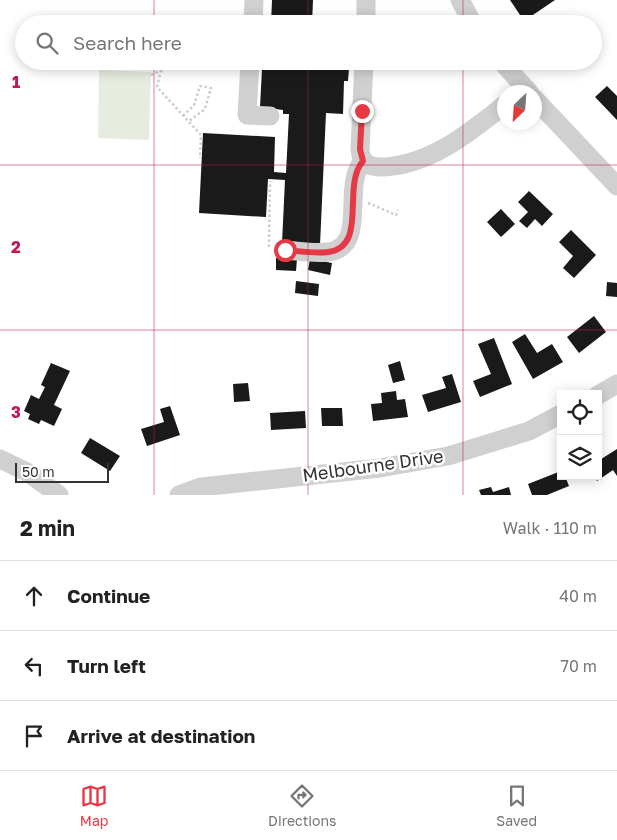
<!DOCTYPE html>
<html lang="en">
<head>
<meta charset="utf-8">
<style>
	body { margin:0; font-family:"Golos Text",sans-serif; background:#f6f6f6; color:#222 }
	.controls { position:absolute; right:15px; bottom:15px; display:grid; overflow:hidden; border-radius:0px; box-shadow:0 2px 12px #0003 }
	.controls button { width:45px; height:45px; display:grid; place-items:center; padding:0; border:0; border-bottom:1px solid #e0e0e0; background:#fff; color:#222; font:25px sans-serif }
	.compass { position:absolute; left:497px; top:85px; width:45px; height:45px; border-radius:50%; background:#fff; box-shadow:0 2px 12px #0003; rotate:205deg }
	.scale { position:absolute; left:15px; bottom:12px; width:94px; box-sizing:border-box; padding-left:5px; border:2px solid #333; border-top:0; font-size:14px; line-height:18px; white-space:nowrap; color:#333; -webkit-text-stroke:4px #fff; paint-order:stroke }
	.stop { position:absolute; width:15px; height:15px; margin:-11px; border:4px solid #e63946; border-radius:50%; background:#fff }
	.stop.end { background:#e63946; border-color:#fff; box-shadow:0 1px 5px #0008 }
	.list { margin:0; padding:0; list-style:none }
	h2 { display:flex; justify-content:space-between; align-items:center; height:65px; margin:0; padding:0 20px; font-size:21px }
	h2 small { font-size:16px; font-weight:400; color:#767676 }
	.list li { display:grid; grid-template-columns:32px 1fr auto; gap:15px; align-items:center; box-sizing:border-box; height:70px; padding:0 20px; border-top:1px solid #e0e0e0 }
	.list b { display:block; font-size:19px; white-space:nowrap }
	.list em { font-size:16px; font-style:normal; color:#767676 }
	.icon { flex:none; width:28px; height:28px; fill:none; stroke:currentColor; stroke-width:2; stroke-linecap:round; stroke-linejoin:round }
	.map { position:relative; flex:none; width:617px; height:495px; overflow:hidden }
	.search { position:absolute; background:#fff; box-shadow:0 2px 12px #0003; left:15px; right:15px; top:15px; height:55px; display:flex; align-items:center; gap:12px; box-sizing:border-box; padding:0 18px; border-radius:28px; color:#767676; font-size:19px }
	.sheet { height:275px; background:#fff }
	nav { display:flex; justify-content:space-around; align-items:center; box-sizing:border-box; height:70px; border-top:1px solid #e0e0e0; background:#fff; font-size:14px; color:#767676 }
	nav a { display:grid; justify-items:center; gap:2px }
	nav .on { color:#e63946 }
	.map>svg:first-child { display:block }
</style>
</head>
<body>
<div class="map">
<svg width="617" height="495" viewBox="0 0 617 495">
	<rect width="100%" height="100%" fill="#fff"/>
	<polygon fill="#e6ecdf" points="99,70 151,72 149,140 98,138"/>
	<g fill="#1a1a1a">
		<polygon points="272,0 313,0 312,24 271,24"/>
		<polygon points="510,0 555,0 524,21"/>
		<polygon points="266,61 343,61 343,68 349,68 348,81 344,81 343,114 326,113 320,245 282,243 285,180 268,179 266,217 199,213 203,133 275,137 274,172 286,173 289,114 283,114 283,110 260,107 262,69 266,69"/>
		<polygon points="607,86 617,96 617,120 595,97"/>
		<polygon points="529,191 553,214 542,226 535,219 527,228 519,221 528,212 518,202"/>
		<polygon points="501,209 515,224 501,237 487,222"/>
		<polygon points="571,230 596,255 574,278 563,268 573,256 559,242"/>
		<polygon points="276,258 297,259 296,271 276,270"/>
		<polygon points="310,259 332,263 330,275 308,270"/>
		<polygon points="296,281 319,284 318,296 295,293"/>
		<polygon points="607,282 617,283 617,297 606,296"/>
		<polygon points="594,316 606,332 579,353 567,337"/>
		<polygon points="525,334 537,353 552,344 563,362 533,379 512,342"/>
		<polygon points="494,338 512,384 480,397 473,381 491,374 478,344"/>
		<polygon points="400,361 405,380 393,383 388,365"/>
		<polygon points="51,363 70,371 54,405 62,409 54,426 41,420 39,424 28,419 30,414 24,411 31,395 39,399 45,387 41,385"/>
		<polygon points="452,374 461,402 428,412 422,395 446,388 442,377"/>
		<polygon points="248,383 250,401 234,402 233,384"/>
		<polygon points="396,391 397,400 405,399 408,417 373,421 371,404 382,403 381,393"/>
		<polygon points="170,406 180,435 147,446 141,429 164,422 160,409"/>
		<polygon points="321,408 342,408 343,426 322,426"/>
		<polygon points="305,411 306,428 271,430 270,413"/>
		<polygon points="90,438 120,456 110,471 81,453"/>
		<polygon points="617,449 617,476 613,470 597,481 594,476 598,476 598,461"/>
		<polygon points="561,471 561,476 565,476 569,486 547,495 532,495 528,484"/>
		<polygon points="491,487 493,492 509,487 511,495 481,495 479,490"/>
	</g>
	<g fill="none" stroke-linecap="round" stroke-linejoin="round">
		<g stroke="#cdcdcd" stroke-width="2.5" stroke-dasharray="2.5 2.5" stroke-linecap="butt">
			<polyline points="161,70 157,87 201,135 200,158"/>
			<polyline points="151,75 173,65 187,61"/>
			<polyline points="183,116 194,105 200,86 211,88 205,109 189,121"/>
			<polyline points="368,203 396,215 398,210"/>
			<polyline points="269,247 270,181"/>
		</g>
		<g stroke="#d0d0d0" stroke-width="19">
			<polyline points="366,0 366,24"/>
			<polyline points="460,0 473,24"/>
			<polyline points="253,24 254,0"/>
			<polyline points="250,61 247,115 270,116"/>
			<path d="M364 61 360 149C361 164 369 167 383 167 430 165 469 133 504 105"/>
			<polyline points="501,61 529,92"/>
			<polyline points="534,98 617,186"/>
			<path d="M285 250C299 251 315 254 328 252 369 247 341 186 363 161"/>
			<polyline points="598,395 617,384"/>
			<polyline points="0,459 27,472 59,495"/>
			<polyline points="179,495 201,487 380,468 448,456 529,431 561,414"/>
		</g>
	</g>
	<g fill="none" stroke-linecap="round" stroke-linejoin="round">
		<path stroke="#e63946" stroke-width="6" d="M285 250C299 251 315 254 328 252 369 247 341 186 363 161L360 149 362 111"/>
	</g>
	<path fill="none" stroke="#c2185b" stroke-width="1" stroke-opacity="0.55" d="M154 0V24M308 0V24M463 0V24M154 61V495M308 61V495M463 61V495M0 165H617M0 330H617"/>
	<g text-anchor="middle" stroke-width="5" stroke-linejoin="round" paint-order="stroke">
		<g font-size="18" fill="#333" stroke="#fff">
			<text transform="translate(373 466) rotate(-8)" y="6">Melbourne Drive</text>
		</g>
	</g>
	<g font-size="16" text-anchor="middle" font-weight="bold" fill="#c2185b" stroke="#fff" stroke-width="5" stroke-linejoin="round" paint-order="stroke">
		<text x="16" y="88">1</text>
		<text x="16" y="253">2</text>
		<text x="16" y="418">3</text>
	</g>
</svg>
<div class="controls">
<button><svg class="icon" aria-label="locate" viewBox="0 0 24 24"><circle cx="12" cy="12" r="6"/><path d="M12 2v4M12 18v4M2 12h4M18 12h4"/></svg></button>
<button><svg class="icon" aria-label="layers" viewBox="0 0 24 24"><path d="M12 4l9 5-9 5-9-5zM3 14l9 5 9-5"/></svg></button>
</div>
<svg class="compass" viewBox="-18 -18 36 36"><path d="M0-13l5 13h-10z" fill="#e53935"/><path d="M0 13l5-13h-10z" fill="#767676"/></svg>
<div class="scale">50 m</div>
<div class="stop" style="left:285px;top:250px"></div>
<div class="stop end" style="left:362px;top:111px"></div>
<div class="search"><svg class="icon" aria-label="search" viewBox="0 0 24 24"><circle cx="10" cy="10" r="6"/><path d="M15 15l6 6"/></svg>Search here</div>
</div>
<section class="sheet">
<h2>2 min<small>Walk · 110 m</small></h2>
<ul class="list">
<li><svg class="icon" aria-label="ahead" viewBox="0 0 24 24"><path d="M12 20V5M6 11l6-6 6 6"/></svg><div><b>Continue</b></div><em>40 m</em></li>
<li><svg class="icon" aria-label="left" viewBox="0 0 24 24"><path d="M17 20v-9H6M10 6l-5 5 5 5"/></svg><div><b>Turn left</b></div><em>70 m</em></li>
<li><svg class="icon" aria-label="arrive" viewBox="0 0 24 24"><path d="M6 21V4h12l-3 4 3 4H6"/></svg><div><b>Arrive at destination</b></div></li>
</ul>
</section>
<nav>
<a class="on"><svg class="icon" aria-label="map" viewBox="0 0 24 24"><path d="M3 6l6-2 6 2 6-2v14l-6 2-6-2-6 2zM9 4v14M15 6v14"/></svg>Map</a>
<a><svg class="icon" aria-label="directions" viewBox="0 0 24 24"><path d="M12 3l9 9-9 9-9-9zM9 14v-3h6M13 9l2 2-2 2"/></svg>Directions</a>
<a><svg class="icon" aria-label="saved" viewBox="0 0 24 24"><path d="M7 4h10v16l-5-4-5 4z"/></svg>Saved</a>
</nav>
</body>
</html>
